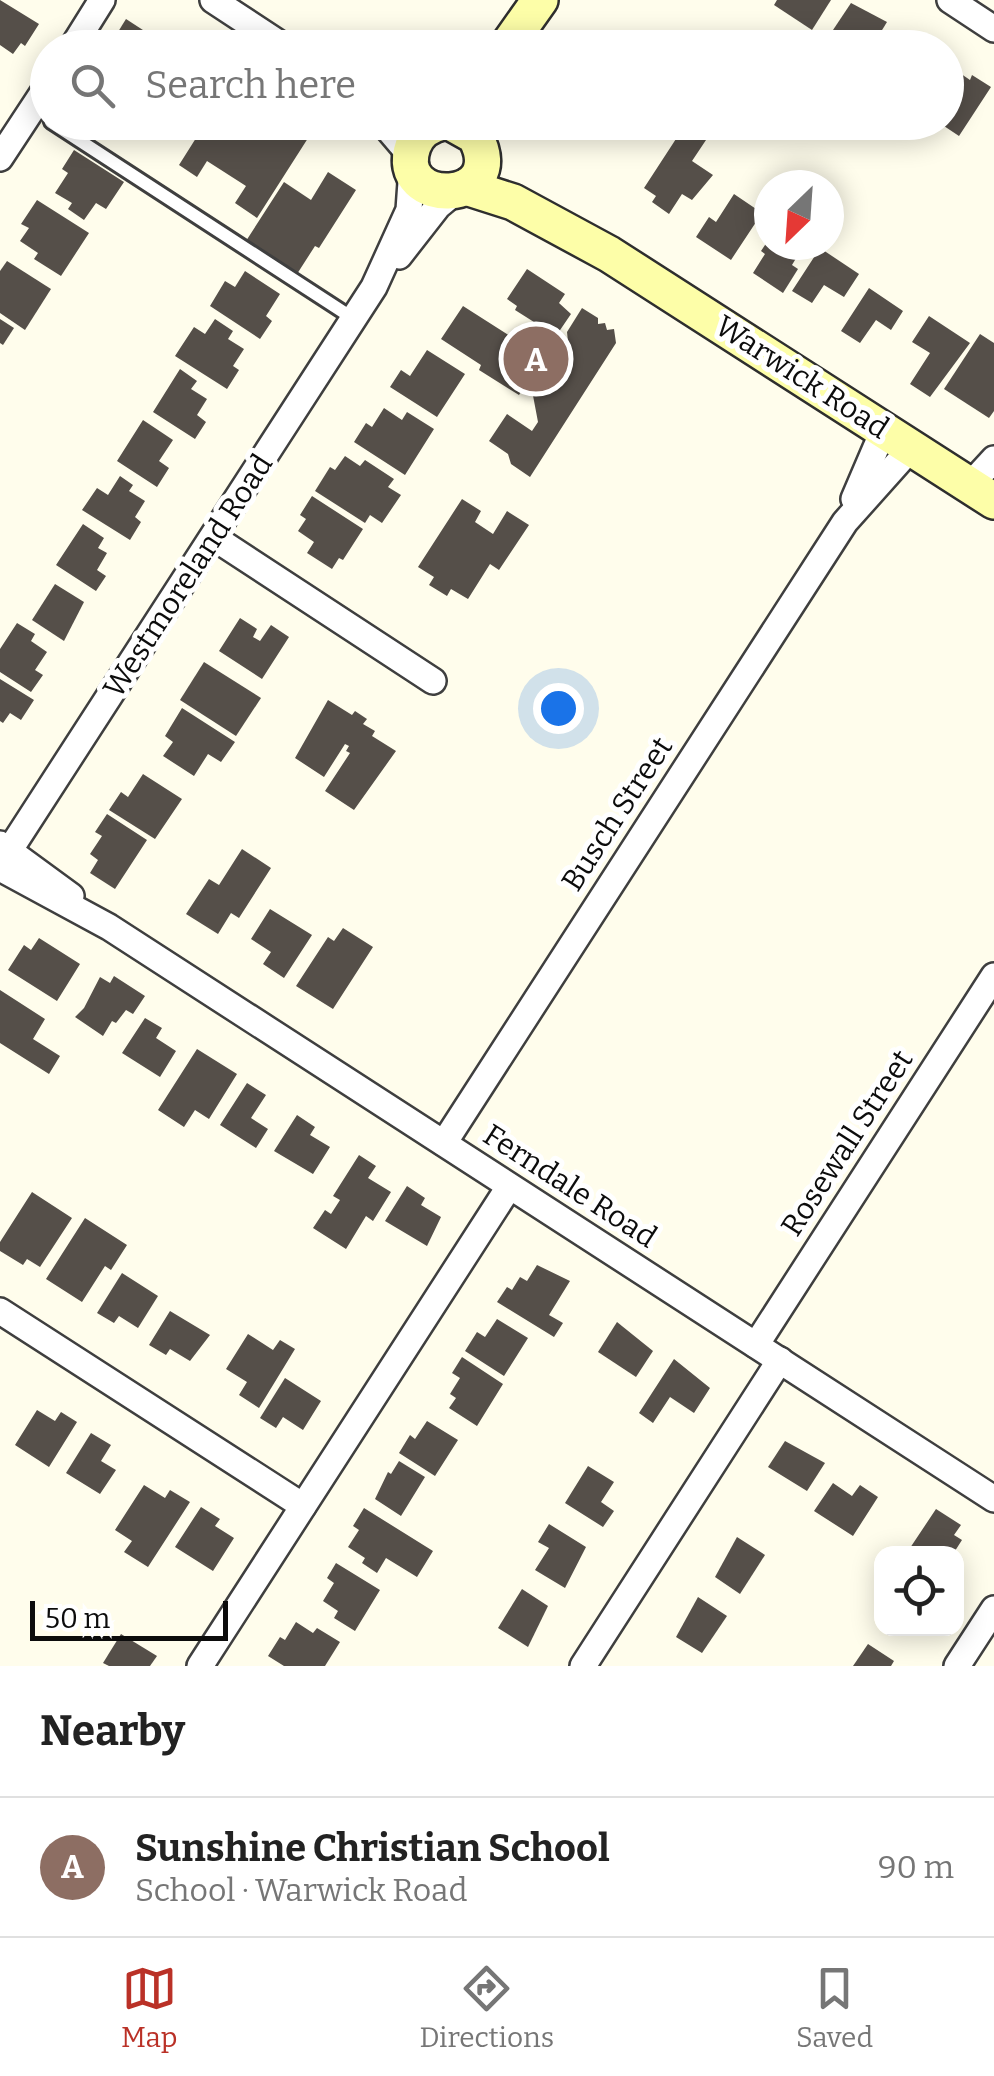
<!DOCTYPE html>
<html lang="en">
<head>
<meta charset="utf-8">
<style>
	body { margin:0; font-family:Bitter,serif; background:#f2f2f2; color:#222 }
	.controls { position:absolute; right:30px; bottom:30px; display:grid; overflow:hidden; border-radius:20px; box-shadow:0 5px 25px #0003 }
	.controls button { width:90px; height:90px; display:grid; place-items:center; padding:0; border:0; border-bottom:2px solid #e0e0e0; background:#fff; color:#222; font:50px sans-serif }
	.compass { position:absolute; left:754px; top:170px; width:90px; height:90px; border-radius:50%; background:#fff; box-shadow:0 5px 25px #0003; rotate:205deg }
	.scale { position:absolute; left:30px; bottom:25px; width:198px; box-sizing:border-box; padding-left:10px; border:5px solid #0c0c0c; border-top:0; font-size:28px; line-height:35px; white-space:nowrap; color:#0c0c0c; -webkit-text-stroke:8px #fff; paint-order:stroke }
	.you { position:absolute; left:558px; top:708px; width:35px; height:35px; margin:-25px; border:8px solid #fff; border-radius:50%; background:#1a73e8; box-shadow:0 0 0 15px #1a73e833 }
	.badge { display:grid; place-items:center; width:65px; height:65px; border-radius:50%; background:#ba3127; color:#fff; font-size:32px; font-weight:700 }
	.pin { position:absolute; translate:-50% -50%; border:5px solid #fff; box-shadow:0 2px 10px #0006 }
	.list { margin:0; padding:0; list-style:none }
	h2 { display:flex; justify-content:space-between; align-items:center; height:130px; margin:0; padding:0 40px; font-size:42px }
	h2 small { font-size:32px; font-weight:400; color:#767676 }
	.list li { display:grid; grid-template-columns:65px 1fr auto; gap:30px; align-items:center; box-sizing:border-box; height:140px; padding:0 40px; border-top:2px solid #e0e0e0 }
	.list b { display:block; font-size:38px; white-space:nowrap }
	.list p { margin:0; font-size:32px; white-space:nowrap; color:#767676 }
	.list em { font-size:32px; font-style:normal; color:#767676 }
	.icon { flex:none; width:55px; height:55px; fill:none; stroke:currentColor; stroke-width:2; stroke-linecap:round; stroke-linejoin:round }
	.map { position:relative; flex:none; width:994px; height:1666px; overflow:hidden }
	.search { position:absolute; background:#fff; box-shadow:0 5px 25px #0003; left:30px; right:30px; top:30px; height:110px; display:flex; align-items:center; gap:25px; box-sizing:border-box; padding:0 35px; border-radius:55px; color:#767676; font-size:38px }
	.sheet { height:270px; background:#fff }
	nav { display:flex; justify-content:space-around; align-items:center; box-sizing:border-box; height:140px; border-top:2px solid #e0e0e0; background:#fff; font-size:28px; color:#767676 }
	nav a { display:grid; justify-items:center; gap:5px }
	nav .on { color:#ba3127 }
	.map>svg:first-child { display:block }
</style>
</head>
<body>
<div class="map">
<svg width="994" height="1666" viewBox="0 0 994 1666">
	<rect width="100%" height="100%" fill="#fffdec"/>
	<g fill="#554f49">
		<polygon points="0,0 39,24 25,46 21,43 13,54 0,45"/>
		<polygon points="777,0 831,0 812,30 774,5"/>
		<polygon points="851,3 887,22 871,48 821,48"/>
		<polygon points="126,19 146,32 170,48 108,48"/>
		<polygon points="951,67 970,80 972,75 991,87 959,136 938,122 946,122 946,74"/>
		<polygon points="113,122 143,122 134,136"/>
		<polygon points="196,122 291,122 310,135 257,218 235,203 246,186 207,161 197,177 179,165 203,127"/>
		<polygon points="687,122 693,122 710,134 692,161 713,175 692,200 682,194 669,214 652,202 656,196 644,188"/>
		<polygon points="869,122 896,122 888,134"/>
		<polygon points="74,150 124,182 106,209 96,203 84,220 68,209 72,203 55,193 68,173 62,169"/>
		<polygon points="328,172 356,190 319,248 315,246 297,274 246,241 284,182 311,200"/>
		<polygon points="734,194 762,213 731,260 696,237 709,217 716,222"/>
		<polygon points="37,200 89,233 61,276 34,259 38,253 20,241 29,228 21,224"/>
		<polygon points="769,239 769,245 804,245 792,265 798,269 783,293 753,273 765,254 761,251"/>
		<polygon points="820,248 859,274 844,297 824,285 812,303 792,291"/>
		<polygon points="7,261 51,289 25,330 0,313 0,271"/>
		<polygon points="527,269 565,294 559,303 571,314 556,336 515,310 517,306 507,299"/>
		<polygon points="245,271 280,294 266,316 272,321 260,339 210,306 225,281 235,287"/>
		<polygon points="869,288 903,311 891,330 876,320 860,343 841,331"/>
		<polygon points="463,306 538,354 522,379 527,382 519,395 479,370 481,365 441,339"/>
		<polygon points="582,308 598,318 598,324 605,323 607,330 614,329 616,343 530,477 511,464 508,454 489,441 507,414 532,431 538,422 531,385 560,380 555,355 569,352 567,332"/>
		<polygon points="929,316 970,343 930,397 910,384 930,353 912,342"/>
		<polygon points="0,319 14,328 3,345 0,343"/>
		<polygon points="215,319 233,331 228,339 244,349 233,366 239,370 227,389 175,356 194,327 205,334"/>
		<polygon points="980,334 994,343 994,411 989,418 944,389"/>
		<polygon points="427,350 465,374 437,417 390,387 401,370 410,376"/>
		<polygon points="180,369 197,381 191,389 207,399 197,415 206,422 195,439 153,412"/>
		<polygon points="384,408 402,420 407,412 434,429 405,475 354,442 366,423 372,427"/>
		<polygon points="143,420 173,440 159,461 169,468 157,487 117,461"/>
		<polygon points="345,456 360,466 365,460 394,479 388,487 401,495 382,523 370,515 365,523 315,491 330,467 335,470"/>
		<polygon points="120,476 133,485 129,491 145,501 135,517 141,522 130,540 82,510 97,488 108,495"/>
		<polygon points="312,496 363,529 343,560 339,558 332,569 307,553 314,542 298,531 306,519 300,515"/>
		<polygon points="462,499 481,511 475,522 493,534 507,511 529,525 499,570 490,564 468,599 451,589 447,596 429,585 434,577 418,567"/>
		<polygon points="83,524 104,538 98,548 107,553 97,570 106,576 96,591 56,565"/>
		<polygon points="55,584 84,602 64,641 32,620"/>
		<polygon points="240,618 257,629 253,637 260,641 271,625 289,637 262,679 219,651"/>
		<polygon points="17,623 35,634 31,641 47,652 35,670 43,675 31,692 0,672 0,649"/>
		<polygon points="204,662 261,698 236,736 180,700"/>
		<polygon points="0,679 34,700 21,720 10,713 3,723 0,721"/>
		<polygon points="328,700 352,715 355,711 367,719 363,724 375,731 372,736 396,751 354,810 325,791 350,753 346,751 349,746 345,744 324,777 295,758"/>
		<polygon points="182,708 235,742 221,762 208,754 194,776 163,756 173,742 165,736"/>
		<polygon points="143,774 182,799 155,839 109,810 121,792 128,797"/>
		<polygon points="107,814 147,840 115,889 90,873 98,860 90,854 102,836 95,832"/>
		<polygon points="242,849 271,868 239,918 231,913 218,934 186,914 209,879 219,885"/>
		<polygon points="270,909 312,935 284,978 263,964 271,952 251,939"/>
		<polygon points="343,928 373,947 333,1009 296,986 328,937 334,941"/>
		<polygon points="39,938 80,964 57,1001 8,970 24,945 31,950"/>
		<polygon points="114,976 145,996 133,1014 126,1010 116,1023 112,1021 103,1036 75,1017 84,1008 100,977 110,983"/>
		<polygon points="0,990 45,1019 33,1039 60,1056 49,1074 0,1043"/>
		<polygon points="145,1018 162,1028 156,1038 176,1051 160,1077 122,1053"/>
		<polygon points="197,1049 237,1074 209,1119 195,1110 184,1127 158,1110"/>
		<polygon points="247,1083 266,1095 251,1118 268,1129 256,1148 220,1125"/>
		<polygon points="297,1115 315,1127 310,1135 330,1147 313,1174 274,1151"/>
		<polygon points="359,1155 376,1166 368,1178 391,1192 373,1221 366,1216 346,1249 313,1228 325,1210 331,1214 340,1200 333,1196"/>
		<polygon points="407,1186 425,1198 421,1205 441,1217 427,1246 385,1221"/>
		<polygon points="32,1192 72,1218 40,1267 27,1259 23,1265 0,1251 0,1242"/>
		<polygon points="85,1218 127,1245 111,1270 105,1266 82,1302 46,1279"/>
		<polygon points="537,1265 570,1281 549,1315 563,1323 554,1337 497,1302 507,1287 512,1290 520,1277 527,1281"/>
		<polygon points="122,1273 158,1296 138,1328 119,1316 114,1323 97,1313"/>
		<polygon points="170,1311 210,1335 190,1361 170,1349 166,1355 149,1345"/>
		<polygon points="497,1319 528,1338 504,1376 465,1351 477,1332 485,1337"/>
		<polygon points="617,1322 653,1351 636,1377 598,1352"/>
		<polygon points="248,1334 273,1350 280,1340 295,1349 259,1408 239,1395 247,1382 226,1369"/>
		<polygon points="462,1357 503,1384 477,1426 449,1408 456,1398 450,1394 460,1378 452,1373"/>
		<polygon points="674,1359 710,1388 694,1413 670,1397 653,1423 639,1413"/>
		<polygon points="285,1378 321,1401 303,1430 283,1417 276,1428 260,1418"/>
		<polygon points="37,1410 55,1421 61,1412 77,1422 49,1467 15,1445"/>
		<polygon points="427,1421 458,1440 435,1476 399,1453 410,1435 415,1439"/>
		<polygon points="91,1433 111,1445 101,1461 116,1470 100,1494 66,1473"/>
		<polygon points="785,1441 825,1463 807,1491 768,1467"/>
		<polygon points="399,1461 425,1477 401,1516 375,1499 388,1472 391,1474"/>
		<polygon points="588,1466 614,1482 601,1502 614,1511 603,1527 565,1503"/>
		<polygon points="833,1483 852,1496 860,1485 878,1497 853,1536 814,1511"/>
		<polygon points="144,1485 165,1498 170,1490 190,1502 148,1567 124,1552 132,1541 115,1530"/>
		<polygon points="201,1507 220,1519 215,1526 234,1538 213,1571 175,1547"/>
		<polygon points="364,1508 433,1551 417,1577 386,1558 377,1573 362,1563 365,1558 348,1547 359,1530 353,1526"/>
		<polygon points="936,1509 961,1525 954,1535 962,1540 953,1554 906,1554"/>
		<polygon points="549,1524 586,1547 565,1588 535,1570 549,1548 538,1542"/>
		<polygon points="737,1537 765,1555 740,1594 715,1577"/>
		<polygon points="336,1563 380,1590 355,1631 334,1618 338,1611 323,1601 334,1583 327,1578"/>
		<polygon points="522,1589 548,1606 528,1647 498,1628"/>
		<polygon points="698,1597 727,1616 702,1653 676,1637"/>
		<polygon points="296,1622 313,1633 317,1628 340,1642 325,1666 284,1666 268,1656 280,1637 285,1640"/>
		<polygon points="121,1634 157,1656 150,1666 109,1666 103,1663"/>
		<polygon points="868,1644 894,1661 891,1666 853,1666"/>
	</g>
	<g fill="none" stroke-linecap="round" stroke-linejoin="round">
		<g stroke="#3f3f3f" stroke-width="18">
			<polyline id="lane" points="51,122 354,319"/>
		</g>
		<g stroke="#3f3f3f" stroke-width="30">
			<g id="street">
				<polyline points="213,0 286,48"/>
				<polyline points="950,0 994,29"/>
				<polyline points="72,48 102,0"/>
				<polyline points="382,122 411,156"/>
				<polyline points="0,158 48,85"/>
				<polyline points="399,256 438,206 455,192"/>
				<polyline points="970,485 994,459"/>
				<polyline points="854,499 884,429"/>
				<polyline points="213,537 433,681"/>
				<polyline points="0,844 71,896"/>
				<polyline points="0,865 374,287 409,210 412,168"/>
				<polyline points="0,868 109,927 994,1499"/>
				<polyline points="444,1143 845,522 912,447"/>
				<polyline points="0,1311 303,1506"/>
				<polyline points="756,1345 994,976"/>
				<polyline points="200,1666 509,1187"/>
				<polyline points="583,1666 780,1360"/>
				<polyline points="957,1666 994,1609"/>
			</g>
		</g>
		<g stroke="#2e2e2e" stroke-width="40">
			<g id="secondary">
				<polyline points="506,48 540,0"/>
				<path d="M443 122C429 125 418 132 413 146 391 209 513 206 475 136L450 122"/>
				<polyline points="466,187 513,202 609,254 994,501"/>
			</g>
		</g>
		<use href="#lane" stroke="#fff" stroke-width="12"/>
		<use href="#street" stroke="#fff" stroke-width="25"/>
		<use href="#secondary" stroke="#fdfea8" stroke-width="35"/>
	</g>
	<g text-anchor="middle" stroke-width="10" stroke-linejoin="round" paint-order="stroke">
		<g font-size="30" fill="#0c0c0c" stroke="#fff">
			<text transform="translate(802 377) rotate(33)" y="10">Warwick Road</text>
			<text transform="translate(188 576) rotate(-57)" y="10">Westmoreland Road</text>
			<text transform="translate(617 814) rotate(-57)" y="10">Busch Street</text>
			<text transform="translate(847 1143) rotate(-57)" y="10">Rosewall Street</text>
			<text transform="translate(570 1186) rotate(33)" y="10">Ferndale Road</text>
		</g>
	</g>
</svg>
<div class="controls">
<button><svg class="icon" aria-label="locate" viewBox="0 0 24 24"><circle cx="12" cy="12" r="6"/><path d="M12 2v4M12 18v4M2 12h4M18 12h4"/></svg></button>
</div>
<svg class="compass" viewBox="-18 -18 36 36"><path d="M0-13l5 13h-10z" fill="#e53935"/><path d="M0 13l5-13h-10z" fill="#767676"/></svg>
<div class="scale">50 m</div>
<div class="you"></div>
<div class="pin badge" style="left:536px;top:359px;background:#8d6e63">A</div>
<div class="search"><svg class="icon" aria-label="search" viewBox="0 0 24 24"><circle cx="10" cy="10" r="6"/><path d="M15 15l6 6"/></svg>Search here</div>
</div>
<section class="sheet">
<h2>Nearby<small></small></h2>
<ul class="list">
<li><span class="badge" style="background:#8d6e63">A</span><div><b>Sunshine Christian School</b><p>School · Warwick Road</p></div><em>90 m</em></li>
</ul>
</section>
<nav>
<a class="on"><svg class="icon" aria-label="map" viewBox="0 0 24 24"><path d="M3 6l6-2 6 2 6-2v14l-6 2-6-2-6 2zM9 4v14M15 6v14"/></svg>Map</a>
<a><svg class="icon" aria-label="directions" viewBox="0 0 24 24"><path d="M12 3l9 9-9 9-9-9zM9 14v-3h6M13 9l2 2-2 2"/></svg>Directions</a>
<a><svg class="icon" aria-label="saved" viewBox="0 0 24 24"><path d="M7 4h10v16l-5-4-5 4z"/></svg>Saved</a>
</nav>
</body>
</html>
